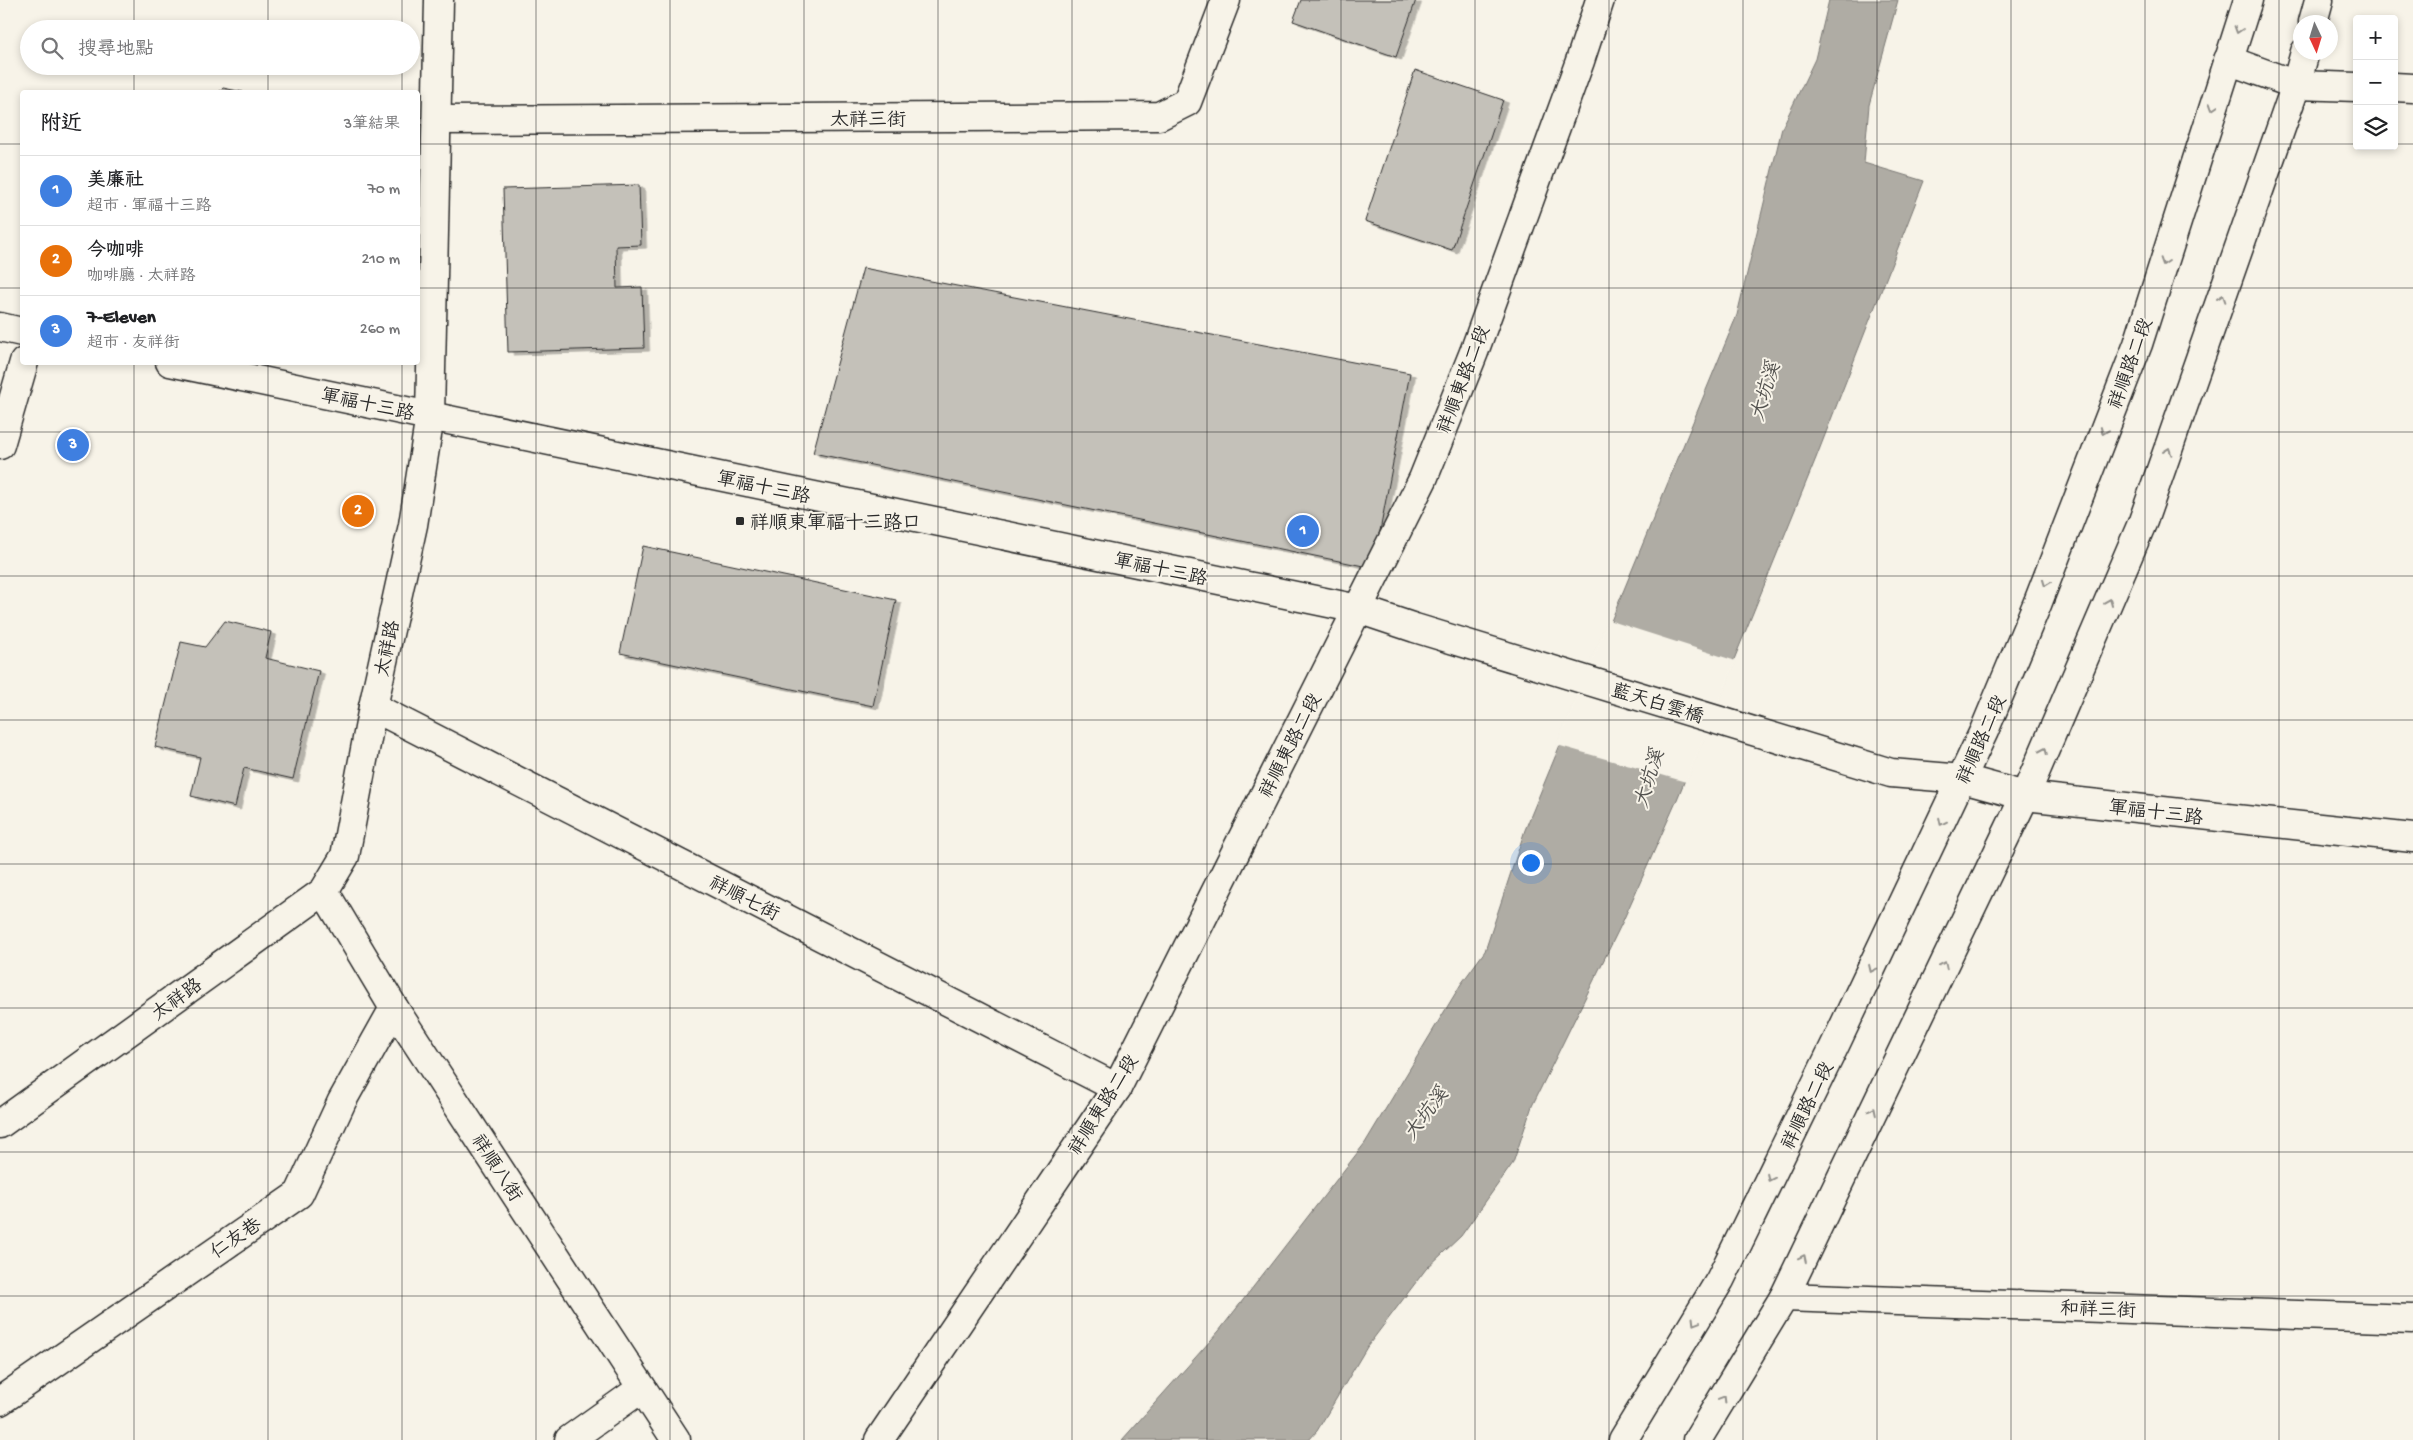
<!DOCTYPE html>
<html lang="zh-TW">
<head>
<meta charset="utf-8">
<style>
	body { margin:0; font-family:"Gochi Hand","LXGW WenKai TC",sans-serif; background:#f2f2f2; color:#202124 }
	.controls { position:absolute; right:15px; top:15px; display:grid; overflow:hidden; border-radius:5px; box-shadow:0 2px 8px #0003 }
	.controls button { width:45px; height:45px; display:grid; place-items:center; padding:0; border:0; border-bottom:1px solid #e0e0e0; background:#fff; color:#202124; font:25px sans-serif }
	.compass { position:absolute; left:2293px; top:15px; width:45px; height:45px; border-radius:50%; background:#fff; box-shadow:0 2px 8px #0003; rotate:176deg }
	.you { position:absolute; left:1530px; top:862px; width:18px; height:18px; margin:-12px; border:4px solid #fff; border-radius:50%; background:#1a73e8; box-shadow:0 0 0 8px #1a73e833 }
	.badge { display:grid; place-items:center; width:32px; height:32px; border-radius:50%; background:#2b2b2b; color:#fff; font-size:16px; font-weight:700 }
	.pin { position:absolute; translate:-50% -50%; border:2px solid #fff; box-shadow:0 1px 5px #0006 }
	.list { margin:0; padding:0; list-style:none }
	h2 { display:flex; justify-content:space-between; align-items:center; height:65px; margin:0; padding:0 20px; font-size:21px }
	h2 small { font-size:16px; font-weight:400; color:#757577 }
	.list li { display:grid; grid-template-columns:32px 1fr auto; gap:15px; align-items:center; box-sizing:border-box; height:70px; padding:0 20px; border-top:1px solid #e0e0e0 }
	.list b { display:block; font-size:19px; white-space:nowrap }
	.list p { margin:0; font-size:16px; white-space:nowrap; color:#757577 }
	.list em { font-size:16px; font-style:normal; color:#757577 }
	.icon { flex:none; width:28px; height:28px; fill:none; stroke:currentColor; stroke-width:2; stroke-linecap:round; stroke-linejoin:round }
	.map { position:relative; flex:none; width:2413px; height:1440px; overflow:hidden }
	.search { position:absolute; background:#fff; box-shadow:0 2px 8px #0003; left:20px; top:20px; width:400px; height:55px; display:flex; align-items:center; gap:12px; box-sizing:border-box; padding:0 18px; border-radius:28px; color:#757577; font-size:19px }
	.panel { position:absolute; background:#fff; box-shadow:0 2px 8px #0003; left:20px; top:90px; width:400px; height:275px; border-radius:5px }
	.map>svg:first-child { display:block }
</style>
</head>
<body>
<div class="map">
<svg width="2413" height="1440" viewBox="0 0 2413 1440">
	<defs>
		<filter id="shadow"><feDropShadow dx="5.5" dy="3" stdDeviation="0" flood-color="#0004"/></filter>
	</defs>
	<rect width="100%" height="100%" fill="#f7f3e8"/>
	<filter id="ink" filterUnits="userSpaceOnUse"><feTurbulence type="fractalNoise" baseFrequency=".02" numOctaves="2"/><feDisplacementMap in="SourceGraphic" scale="10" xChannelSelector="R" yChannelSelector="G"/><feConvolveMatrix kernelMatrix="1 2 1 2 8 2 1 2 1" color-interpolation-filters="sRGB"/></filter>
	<g filter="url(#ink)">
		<polygon fill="#afaca4" stroke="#7a7874" points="1829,0 1898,0 1869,105 1864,163 1924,181 1816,458 1676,802 1622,923 1532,1106 1513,1163 1461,1236 1426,1269 1367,1347 1317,1431 1309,1440 1122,1440 1219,1331 1365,1143 1461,984 1485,951 1525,830 1737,315 1782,128 1815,59"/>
		<polygon fill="#f7f3e8" points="1608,620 1736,661 1686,782 1557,745"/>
		<g fill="#c4c1b9" stroke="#2b2b2b" filter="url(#shadow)">
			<polygon points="1301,0 1416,0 1396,57 1293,21"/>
			<polygon points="1415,70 1503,100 1452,250 1365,221"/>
			<polygon points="223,88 243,92 219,92"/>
			<polygon points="639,185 641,245 616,246 617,288 642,287 644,348 508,352 503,189"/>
			<polygon points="863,268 1410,373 1373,568 813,453"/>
			<polygon points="643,546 896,600 873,706 620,653"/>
			<polygon points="225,621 271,632 265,658 319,671 293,779 244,768 235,807 191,796 200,757 155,747 181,642 205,647"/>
		</g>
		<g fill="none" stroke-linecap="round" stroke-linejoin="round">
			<g stroke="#2b2b2b" stroke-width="31">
				<g id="street">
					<polyline points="2228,60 2296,85 2357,87"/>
					<polyline points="2394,87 2413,88"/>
					<polyline points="437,120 1159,116 1187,102 1226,0"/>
					<polyline points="0,327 22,332"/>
					<polyline points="170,362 1358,609 1415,628 1891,773 1963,779 2025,796 2413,838"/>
					<polyline points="0,445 24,362"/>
					<polyline points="373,707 1117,1088"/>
					<polyline points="324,891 394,1008 676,1440"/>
					<polyline points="0,1124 324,891 345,856 373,707 413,525 430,416 439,0"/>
					<polyline points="1784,1297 2413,1319"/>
					<polyline points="0,1401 299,1194 342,1101 394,1008"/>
					<polyline points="569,1440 642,1388"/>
					<polyline points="879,1440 1117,1088 1423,479 1474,352 1580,61 1600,0"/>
				</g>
			</g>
			<g stroke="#2b2b2b" stroke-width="31">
				<g id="secondary">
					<polyline points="2313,22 2319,0"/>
					<polyline points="1623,1440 1720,1280 1835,1045 1984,731 2038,602 2138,344 2248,0"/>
					<polyline points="1697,1440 1784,1297 2025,796 2143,521 2296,85 2305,52"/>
				</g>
			</g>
			<use href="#street" stroke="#f7f3e8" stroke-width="28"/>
			<use href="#secondary" stroke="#f7f3e8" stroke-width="28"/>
		</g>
		<defs><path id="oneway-chevron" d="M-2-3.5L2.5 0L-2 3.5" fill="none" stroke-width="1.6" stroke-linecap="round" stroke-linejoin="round" transform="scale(1.25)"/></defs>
		<g stroke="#918f8a">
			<use href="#oneway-chevron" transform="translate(2238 30) rotate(108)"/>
			<use href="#oneway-chevron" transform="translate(2213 107) rotate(108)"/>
			<use href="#oneway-chevron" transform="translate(2164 262) rotate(108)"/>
			<use href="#oneway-chevron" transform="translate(2222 298) rotate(-71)"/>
			<use href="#oneway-chevron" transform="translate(2104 431) rotate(111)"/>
			<use href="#oneway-chevron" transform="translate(2168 451) rotate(-71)"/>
			<use href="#oneway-chevron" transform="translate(2046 583) rotate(111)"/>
			<use href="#oneway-chevron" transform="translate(2109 602) rotate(-67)"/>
			<use href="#oneway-chevron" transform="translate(2044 751) rotate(-66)"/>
			<use href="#oneway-chevron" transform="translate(1942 822) rotate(116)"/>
			<use href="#oneway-chevron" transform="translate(1944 965) rotate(-64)"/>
			<use href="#oneway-chevron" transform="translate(1872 969) rotate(115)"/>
			<use href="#oneway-chevron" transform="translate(1873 1111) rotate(-64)"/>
			<use href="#oneway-chevron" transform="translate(1770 1178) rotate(116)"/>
			<use href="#oneway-chevron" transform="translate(1803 1258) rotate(-64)"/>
			<use href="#oneway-chevron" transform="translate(1695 1322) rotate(121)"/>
			<use href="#oneway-chevron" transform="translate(1723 1399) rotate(-59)"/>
		</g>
	</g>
	<path fill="none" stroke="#2b2b2b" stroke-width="1" stroke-opacity="0.55" d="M134 0V29M268 0V29M402 0V29M536 0V1440M670 0V1440M804 0V1440M938 0V1440M1072 0V1440M1207 0V1440M1341 0V1440M1475 0V1440M1609 0V1440M1743 0V1440M1877 0V1440M2011 0V1440M2145 0V1440M2279 0V1440M134 66V92M268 66V92M402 66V92M0 144H22M418 144H2357M2394 144H2413M0 288H22M418 288H2413M134 362V1440M268 362V1440M402 362V1440M0 432H2413M0 576H2413M0 720H2413M0 864H2413M0 1008H2413M0 1152H2413M0 1296H2413"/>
	<rect fill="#2b2b2b" stroke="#f7f3e8" stroke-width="2" x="735" y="516" width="10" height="10" rx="2.5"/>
	<g text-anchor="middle" stroke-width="4" stroke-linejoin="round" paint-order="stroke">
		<g font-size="19" fill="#2b2b2b" stroke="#f7f3e8">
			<text x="868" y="125">太祥三街</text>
			<text transform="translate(2129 363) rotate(-70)" y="7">祥順路二段</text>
			<text transform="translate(1462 379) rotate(-69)" y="7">祥順東路二段</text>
			<text transform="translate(368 403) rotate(12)" y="7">軍福十三路</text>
			<text transform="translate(764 486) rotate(12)" y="7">軍福十三路</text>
			<text transform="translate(1161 568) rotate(12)" y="7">軍福十三路</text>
			<text transform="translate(386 648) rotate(-78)" y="7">太祥路</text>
			<text transform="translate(1658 702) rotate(17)" y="7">藍天白雲橋</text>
			<text transform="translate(1980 739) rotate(-66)" y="7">祥順路二段</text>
			<text transform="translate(1289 745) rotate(-63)" y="7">祥順東路二段</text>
			<text transform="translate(2156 811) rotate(7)" y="7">軍福十三路</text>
			<text transform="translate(745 897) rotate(27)" y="7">祥順七街</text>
			<text transform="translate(176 998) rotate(-36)" y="7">太祥路</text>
			<text transform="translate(1102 1104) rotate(-58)" y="7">祥順東路二段</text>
			<text transform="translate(1806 1105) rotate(-64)" y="7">祥順路二段</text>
			<text transform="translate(498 1167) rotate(57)" y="7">祥順八街</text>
			<text transform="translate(235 1237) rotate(-34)" y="7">仁友巷</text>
			<text transform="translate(2098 1308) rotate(2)" y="7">和祥三街</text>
		</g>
		<g font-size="19" fill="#2b2b2b" stroke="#f7f3e8" text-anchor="start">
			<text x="750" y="528">祥順東軍福十三路口</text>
		</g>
		<g font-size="20" font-style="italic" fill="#53524f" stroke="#f7f3e8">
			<text transform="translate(1764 391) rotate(-73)" y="7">大坑溪</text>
			<text transform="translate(1648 778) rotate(-73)" y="7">大坑溪</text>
			<text transform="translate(1425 1113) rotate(-53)" y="7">大坑溪</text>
		</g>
	</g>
</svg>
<div class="controls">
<button>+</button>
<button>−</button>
<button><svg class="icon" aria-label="layers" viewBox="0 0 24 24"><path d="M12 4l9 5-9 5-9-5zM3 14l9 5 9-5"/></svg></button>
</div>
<svg class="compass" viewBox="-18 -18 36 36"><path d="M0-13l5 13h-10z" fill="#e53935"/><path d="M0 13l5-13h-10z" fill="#757577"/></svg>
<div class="you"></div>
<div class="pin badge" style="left:1303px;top:531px;background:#3f7fe0">1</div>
<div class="pin badge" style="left:358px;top:511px;background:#e8710a">2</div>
<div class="pin badge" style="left:73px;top:445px;background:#3f7fe0">3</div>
<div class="search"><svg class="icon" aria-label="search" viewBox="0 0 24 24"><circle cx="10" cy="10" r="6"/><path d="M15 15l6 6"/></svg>搜尋地點</div>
<section class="panel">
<h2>附近<small>3筆結果</small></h2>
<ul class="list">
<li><span class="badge" style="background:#3f7fe0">1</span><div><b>美廉社</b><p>超市 · 軍福十三路</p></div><em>70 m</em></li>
<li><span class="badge" style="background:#e8710a">2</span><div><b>今咖啡</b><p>咖啡廳 · 太祥路</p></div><em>210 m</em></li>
<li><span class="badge" style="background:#3f7fe0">3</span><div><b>7-Eleven</b><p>超市 · 友祥街</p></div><em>260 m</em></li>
</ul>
</section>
</div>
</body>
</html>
